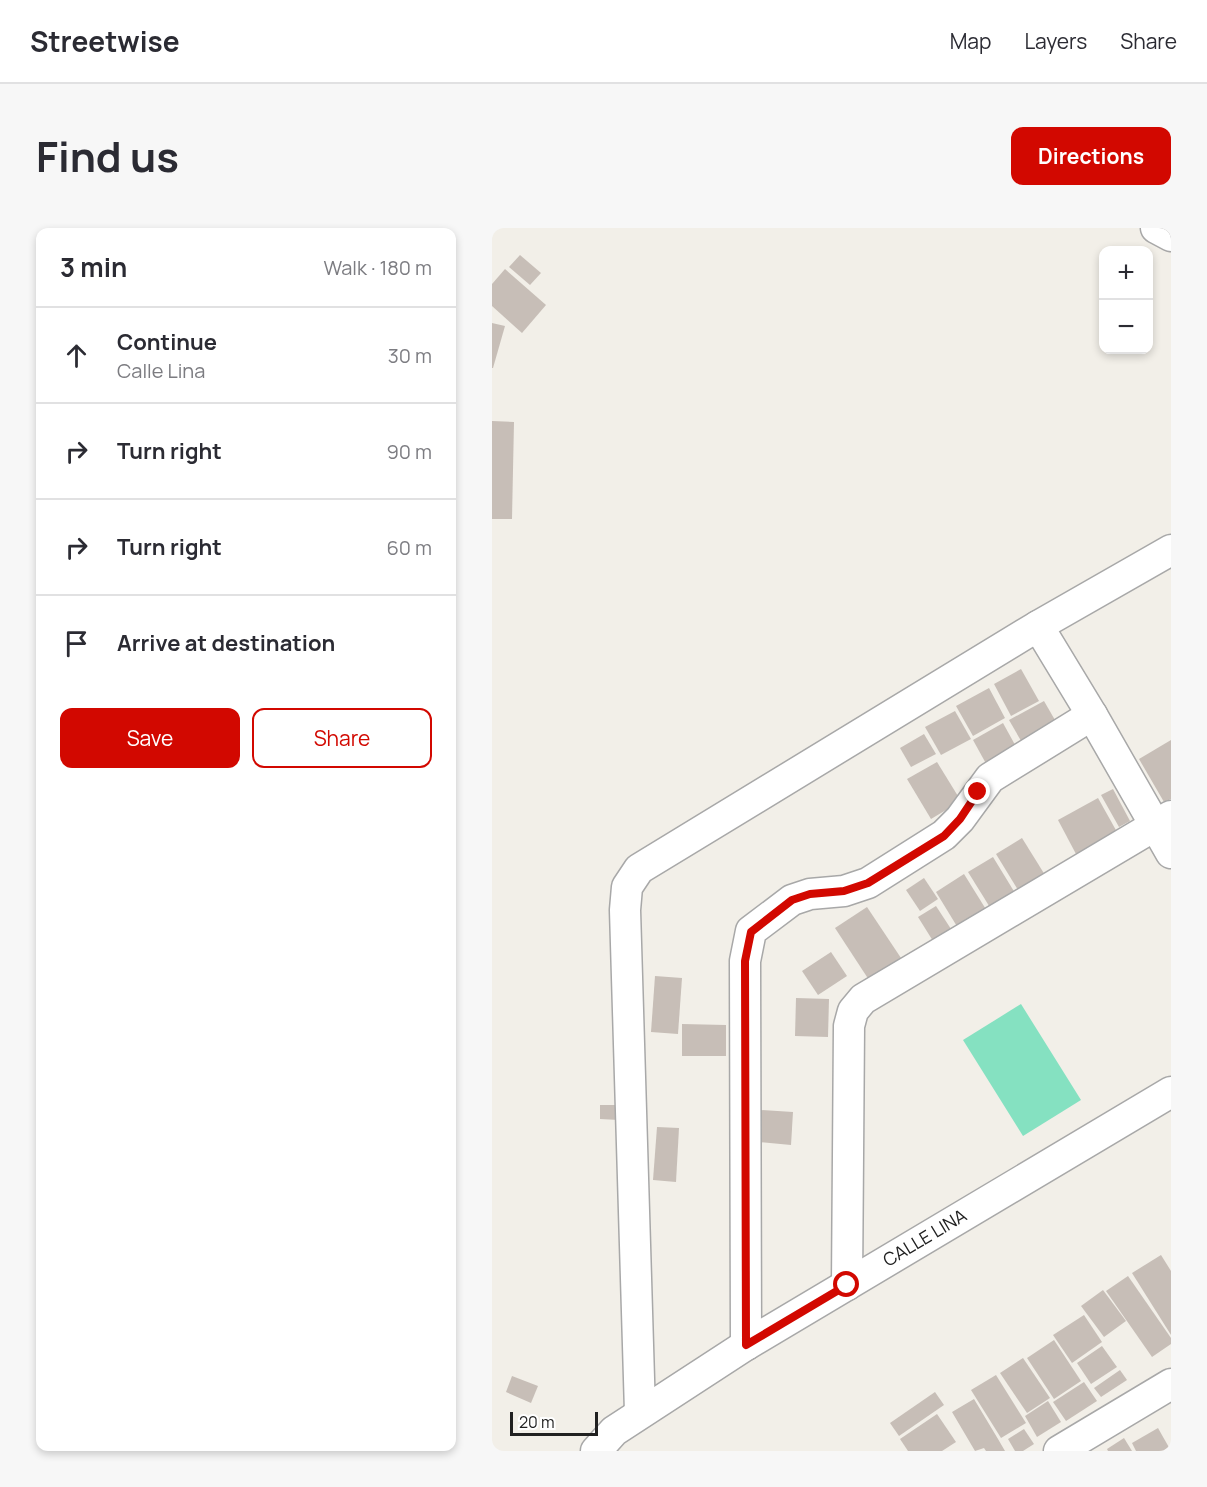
<!DOCTYPE html>
<html lang="en">
<head>
<meta charset="utf-8">
<style>
	body { margin:0; font-family:Manrope,sans-serif; background:#f7f7f7; color:#2b2b33 }
	.controls { position:absolute; right:18px; top:18px; display:grid; overflow:hidden; border-radius:12px; box-shadow:0 3px 9px #0003 }
	.controls button { width:54px; height:54px; display:grid; place-items:center; padding:0; border:0; border-bottom:2px solid #e1e1e2; background:#fff; color:#2b2b33; font:30px sans-serif }
	.scale { position:absolute; left:18px; bottom:15px; width:88px; box-sizing:border-box; padding-left:6px; border:3px solid #212121; border-top:0; font-size:16px; line-height:21px; white-space:nowrap; color:#212121; -webkit-text-stroke:4px #fff; paint-order:stroke }
	.stop { position:absolute; width:18px; height:18px; margin:-14px; border:4px solid #d20800; border-radius:50%; background:#fff }
	.stop.end { background:#d20800; border-color:#fff; box-shadow:0 2px 6px #0008 }
	.list { margin:0; padding:0; list-style:none }
	h2 { display:flex; justify-content:space-between; align-items:center; height:78px; margin:0; padding:0 24px; font-size:26px }
	h2 small { font-size:20px; font-weight:400; color:#7c7c81 }
	.list li { display:grid; grid-template-columns:39px 1fr auto; gap:18px; align-items:center; box-sizing:border-box; height:96px; padding:0 24px; border-top:2px solid #e1e1e2 }
	.list b { display:block; font-size:22px; white-space:nowrap }
	.list p { margin:0; font-size:20px; white-space:nowrap; color:#7c7c81 }
	.list em { font-size:20px; font-style:normal; color:#7c7c81 }
	.actions { display:flex; gap:12px; padding:18px 24px }
	.actions a { flex:1; padding:14px 0; border:2px solid #d20800; border-radius:12px; text-align:center; font-size:21px; color:#d20800 }
	.actions .main { background:#d20800; color:#fff }
	.icon { flex:none; width:33px; height:33px; fill:none; stroke:currentColor; stroke-width:2; stroke-linecap:round; stroke-linejoin:round }
	.map { position:relative; flex:none; width:679px; height:1223px; overflow:hidden; border-radius:12px }
	header { display:flex; align-items:center; gap:36px; box-sizing:border-box; height:84px; padding:0 30px; background:#fff; border-bottom:2px solid #e1e1e2 }
	header strong { font-size:28px }
	nav { display:flex; gap:33px; margin-inline-start:auto; font-size:21px }
	.intro { display:flex; align-items:center; justify-content:space-between; box-sizing:border-box; height:144px; padding:0 36px }
	h1 { margin:0; font-size:42px }
	.button { padding:15px 27px; border-radius:12px; background:#d20800; color:#fff; font-size:21px; font-weight:700 }
	main { display:flex; gap:36px; padding:0 36px }
	aside { flex:1; background:#fff; border-radius:12px; box-shadow:0 3px 9px #0003 }
	.map>svg:first-child { display:block }
</style>
</head>
<body>
<header>
<strong>Streetwise</strong>
<nav><a>Map</a><a>Layers</a><a>Share</a></nav>
</header>
<div class="intro"><h1>Find us</h1><a class="button">Directions</a></div>
<main>
<aside>
<h2>3 min<small>Walk · 180 m</small></h2>
<ul class="list">
<li><svg class="icon" aria-label="ahead" viewBox="0 0 24 24"><path d="M12 20V5M6 11l6-6 6 6"/></svg><div><b>Continue</b><p>Calle Lina</p></div><em>30 m</em></li>
<li><svg class="icon" aria-label="right" viewBox="0 0 24 24"><path d="M7 20v-9h11M14 6l5 5-5 5"/></svg><div><b>Turn right</b></div><em>90 m</em></li>
<li><svg class="icon" aria-label="right" viewBox="0 0 24 24"><path d="M7 20v-9h11M14 6l5 5-5 5"/></svg><div><b>Turn right</b></div><em>60 m</em></li>
<li><svg class="icon" aria-label="arrive" viewBox="0 0 24 24"><path d="M6 21V4h12l-3 4 3 4H6"/></svg><div><b>Arrive at destination</b></div></li>
</ul>
<div class="actions"><a class="main">Save</a><a>Share</a></div>
</aside>
<div class="map">
<svg width="679" height="1223" viewBox="0 0 679 1223">
	<rect width="100%" height="100%" fill="#f2efe8"/>
	<polygon fill="#85e1c1" points="529,776 589,872 531,908 471,812"/>
	<g fill="#c7beb7">
		<polygon points="28,27 49,45 38,57 17,39"/>
		<polygon points="13,41 54,77 30,105 0,78 0,56"/>
		<polygon points="0,95 13,98 1,140 0,140"/>
		<polygon points="0,193 22,194 20,291 0,291"/>
		<polygon points="529,441 547,473 519,488 502,456"/>
		<polygon points="497,460 513,490 481,508 464,478"/>
		<polygon points="552,473 567,499 532,518 517,492"/>
		<polygon points="463,483 479,511 449,527 433,499"/>
		<polygon points="511,495 527,524 497,541 481,512"/>
		<polygon points="432,506 444,526 419,539 408,520"/>
		<polygon points="679,512 679,571 672,574 647,531"/>
		<polygon points="445,534 469,573 439,591 415,551"/>
		<polygon points="621,561 638,593 627,599 609,567"/>
		<polygon points="606,570 625,604 584,626 566,592"/>
		<polygon points="530,610 553,647 526,662 504,626"/>
		<polygon points="501,629 523,665 499,681 476,644"/>
		<polygon points="472,646 495,683 466,700 444,664"/>
		<polygon points="432,650 446,671 428,683 414,662"/>
		<polygon points="444,678 459,701 441,713 426,689"/>
		<polygon points="375,679 409,730 377,752 343,700"/>
		<polygon points="339,724 355,748 326,767 310,743"/>
		<polygon points="163,748 190,750 186,806 159,804"/>
		<polygon points="304,770 337,771 336,809 303,808"/>
		<polygon points="190,796 234,797 234,828 190,828"/>
		<polygon points="108,877 127,877 127,892 108,891"/>
		<polygon points="268,882 301,884 299,917 266,914"/>
		<polygon points="165,899 187,900 184,954 161,952"/>
		<polygon points="669,1027 679,1043 679,1107 640,1045"/>
		<polygon points="636,1048 679,1110 679,1116 660,1129 614,1063"/>
		<polygon points="611,1062 634,1093 612,1109 589,1078"/>
		<polygon points="592,1087 610,1114 580,1135 561,1107"/>
		<polygon points="562,1112 589,1153 562,1171 535,1130"/>
		<polygon points="610,1118 625,1139 599,1156 585,1135"/>
		<polygon points="531,1130 558,1170 535,1185 508,1145"/>
		<polygon points="628,1142 635,1152 609,1169 602,1160"/>
		<polygon points="504,1147 534,1195 509,1210 479,1162"/>
		<polygon points="20,1148 46,1158 39,1175 14,1164"/>
		<polygon points="592,1154 605,1173 574,1193 561,1174"/>
		<polygon points="443,1164 452,1177 407,1208 398,1195"/>
		<polygon points="482,1171 506,1211 513,1223 494,1223 492,1220 483,1223 460,1184"/>
		<polygon points="556,1173 569,1194 545,1209 533,1188"/>
		<polygon points="445,1186 464,1214 450,1223 416,1223 408,1211"/>
		<polygon points="666,1200 679,1223 644,1223 640,1215"/>
		<polygon points="532,1201 542,1216 531,1223 523,1223 516,1211"/>
		<polygon points="632,1210 640,1223 616,1223 615,1221"/>
	</g>
	<g fill="none" stroke-linecap="round" stroke-linejoin="round">
		<g stroke="#a8a8a8" stroke-width="33">
			<g id="minor">
				<polyline points="664,0 679,8"/>
				<polyline points="546,398 600,487 679,625"/>
				<polyline points="355,1057 357,798 361,783 371,771 679,588"/>
				<polyline points="254,1117 253,733 259,703 300,672 318,666 352,663 376,655 452,607 468,591 498,550 600,487"/>
				<polyline points="148,1184 133,682 135,659 147,641 546,398 679,322"/>
				<polyline points="104,1223 122,1203 254,1117 679,864"/>
				<polyline points="567,1223 679,1156"/>
			</g>
		</g>
		<use href="#minor" stroke="#fff" stroke-width="30"/>
	</g>
	<g fill="none" stroke-linecap="round" stroke-linejoin="round">
		<polyline stroke="#d20800" stroke-width="8" points="355,1057 254,1117 253,733 259,704 300,672 318,666 352,663 376,655 452,608 468,591 486,564"/>
	</g>
	<g text-anchor="middle" stroke-width="5" stroke-linejoin="round" paint-order="stroke">
		<g font-size="18" fill="#212121" stroke="#fff">
			<text transform="translate(433 1010) rotate(-31)" y="6">CALLE LINA</text>
		</g>
	</g>
</svg>
<div class="controls">
<button>+</button>
<button>−</button>
</div>
<div class="scale">20 m</div>
<div class="stop" style="left:355px;top:1057px"></div>
<div class="stop end" style="left:486px;top:564px"></div>
</div>
</main>
</body>
</html>
